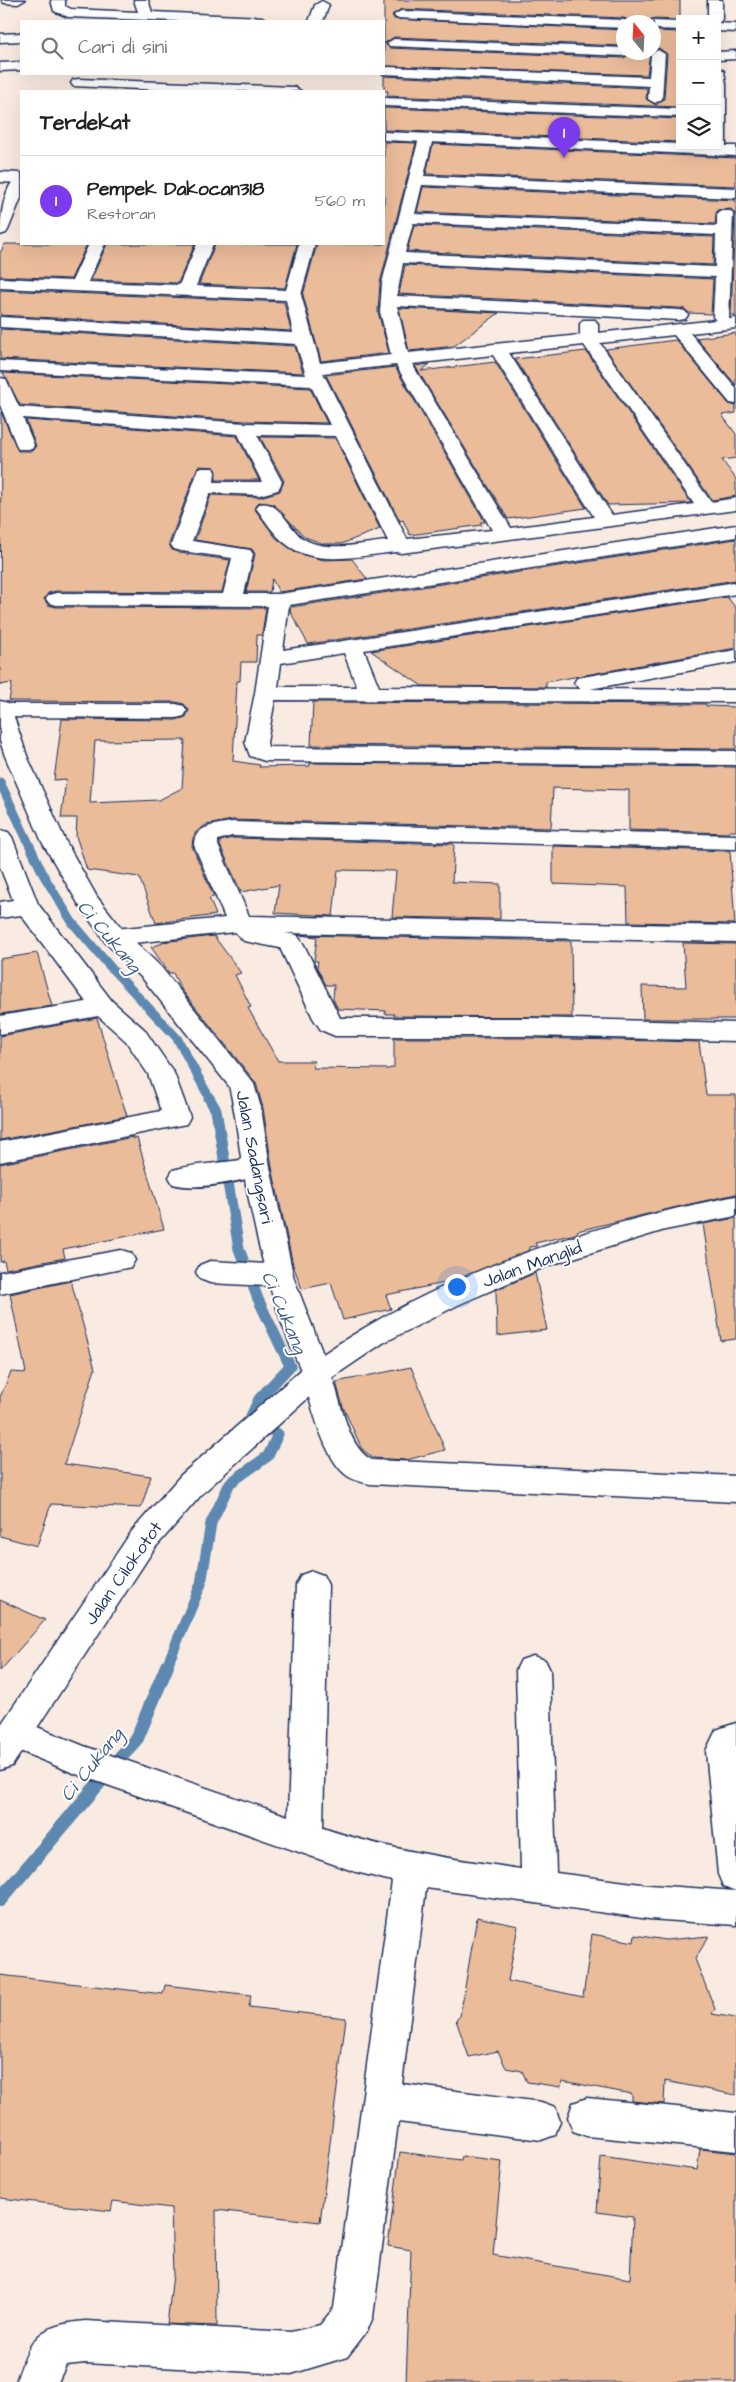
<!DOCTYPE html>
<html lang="id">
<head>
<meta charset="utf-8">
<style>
	body { margin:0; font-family:"Architects Daughter",sans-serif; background:#f6f6f6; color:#222 }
	.controls { position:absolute; right:15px; top:15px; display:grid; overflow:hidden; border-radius:0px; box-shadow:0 5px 20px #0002 }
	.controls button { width:45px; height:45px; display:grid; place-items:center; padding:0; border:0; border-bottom:1px solid #e0e0e0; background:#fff; color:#222; font:25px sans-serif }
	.compass { position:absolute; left:616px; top:15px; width:45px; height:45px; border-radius:50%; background:#fff; box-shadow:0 5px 20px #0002; rotate:342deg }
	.you { position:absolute; left:456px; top:1286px; width:18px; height:18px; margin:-12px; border:4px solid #fff; border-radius:50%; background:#1a73e8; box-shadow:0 0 0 8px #1a73e833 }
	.badge { display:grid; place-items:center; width:32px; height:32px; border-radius:50%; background:#7c3aed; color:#fff; font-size:16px; font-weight:700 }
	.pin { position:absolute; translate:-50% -41px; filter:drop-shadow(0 1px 2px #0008) }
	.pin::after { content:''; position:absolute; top:26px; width:18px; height:15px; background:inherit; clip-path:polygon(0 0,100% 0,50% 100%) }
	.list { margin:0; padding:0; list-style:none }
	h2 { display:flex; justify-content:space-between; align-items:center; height:65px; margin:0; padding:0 20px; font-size:21px }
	h2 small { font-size:16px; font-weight:400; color:#767676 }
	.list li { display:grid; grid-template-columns:32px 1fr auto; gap:15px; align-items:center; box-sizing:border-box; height:90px; padding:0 20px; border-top:1px solid #e0e0e0 }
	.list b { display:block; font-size:19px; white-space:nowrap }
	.list p { margin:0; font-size:16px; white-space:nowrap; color:#767676 }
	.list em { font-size:16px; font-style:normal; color:#767676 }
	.icon { flex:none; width:28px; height:28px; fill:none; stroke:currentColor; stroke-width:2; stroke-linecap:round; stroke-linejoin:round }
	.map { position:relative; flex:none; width:736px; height:2382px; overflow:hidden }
	.search { position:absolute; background:#fff; box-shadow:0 5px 20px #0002; left:20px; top:20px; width:365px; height:55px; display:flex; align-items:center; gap:12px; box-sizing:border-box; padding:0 18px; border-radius:0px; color:#767676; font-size:19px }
	.panel { position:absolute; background:#fff; box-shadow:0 5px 20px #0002; left:20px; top:90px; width:365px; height:155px; border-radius:0px }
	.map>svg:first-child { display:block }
</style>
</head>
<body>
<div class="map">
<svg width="736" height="2382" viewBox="0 0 736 2382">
	<rect width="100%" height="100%" fill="#f9ebe1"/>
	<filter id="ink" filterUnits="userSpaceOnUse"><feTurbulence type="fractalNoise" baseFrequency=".02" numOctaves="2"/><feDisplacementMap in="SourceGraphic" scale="10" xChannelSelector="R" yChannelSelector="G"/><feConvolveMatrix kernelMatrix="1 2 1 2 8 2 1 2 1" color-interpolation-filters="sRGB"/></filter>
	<g filter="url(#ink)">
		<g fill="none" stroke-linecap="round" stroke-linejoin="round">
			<polyline stroke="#5d88b1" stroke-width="9" points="0,782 44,876 72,922 112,969 177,1038 210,1099"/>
			<polyline stroke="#5d88b1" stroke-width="11" points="166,1668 201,1584 211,1523 230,1483 268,1456 278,1434 251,1416 259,1399 290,1366 258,1299 239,1249 216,1110 209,1098"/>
			<polyline stroke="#5d88b1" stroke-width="14" points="0,1900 137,1738 167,1666"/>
		</g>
		<g fill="#eabc9a" stroke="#1b2f5e" fill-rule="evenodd">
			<polygon points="384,0 680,0 680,20 654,19 647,22 632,22 624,18 401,9 392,15 394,19 624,30 624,46 394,37 385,43 389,48 624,58 633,52 650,52 647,75 384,66"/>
			<polygon points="654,31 680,32 680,107 387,96 388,91 384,91 384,76 647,88 646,99 656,105 664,99 667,54 659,48 654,50"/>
			<polygon points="384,108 680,119 680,142 384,130"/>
			<polygon points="384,142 416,143 380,283 378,312 389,353 321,361 303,295 317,244 384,244"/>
			<polygon points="433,144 736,158 736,186 426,174"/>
			<polygon points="423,187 736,200 736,316 731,315 735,214 731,209 717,210 715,224 417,212"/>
			<polygon points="414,225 714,237 713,265 407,251"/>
			<polygon points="5,244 87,244 71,279 0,276 0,253"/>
			<polygon points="107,244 195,244 178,283 91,280"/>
			<polygon points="215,244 297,244 285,288 199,284"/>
			<polygon points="405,265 713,279 711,314 689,313 685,309 679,308 399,294"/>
			<polygon points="0,290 284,302 291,331 0,315"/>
			<polygon points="399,308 499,313 454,346 409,351"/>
			<polygon points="0,329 295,346 303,373 0,359"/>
			<polygon points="736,333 736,385 696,338"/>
			<polygon points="676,340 729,404 736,406 736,413 722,415 736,434 736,458 722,460 736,479 736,496 712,500 606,349"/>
			<polygon points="586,351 691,503 608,505 515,359"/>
			<polygon points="495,362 586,508 508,519 415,366 430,364 421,371"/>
			<polygon points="395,367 485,522 480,522 482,525 410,535 403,520 400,521 326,375"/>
			<polygon points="3,373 310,388 327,423 245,421 20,405"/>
			<path d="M1 412 18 451H32L36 446 26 420 237 436 259 480H216L215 467 198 466 169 544 172 550 180 553 230 560 222 592 56 591 48 593 44 599 48 605 56 607 266 608 262 635H257L256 662H241L240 681H237L233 761 260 765 259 767 310 766V763L736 767V831H729V833L629 830V790L553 788 551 828 232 820 206 825 196 832 193 838 192 846 214 897 209 898 216 915 156 923 139 877 87 870 76 836 77 818H61L66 779 54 780 62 719 176 720 186 717 189 710 184 704 176 702 9 701 12 683 0 685ZM185 740 182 788 159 800 90 803 95 741Z"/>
			<polygon points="260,437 335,438 380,529 341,544 324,544 305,537 273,504 259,502 254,508 276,538 297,553 324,560 352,559 367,579 279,592 272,579 270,592 246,592 255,554 252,549 195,540 211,495 260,497 280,491 284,481"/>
			<polygon points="736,539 736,580 308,644 290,611 291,607"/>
			<polygon points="727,597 736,608 736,648 546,682 546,687 422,686 371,651"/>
			<polygon points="313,702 706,704 706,706 736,707 736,749 311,745"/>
			<polygon points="232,838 454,844 452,882 500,884 500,919 392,917 396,871 338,870 333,916 275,913 279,885 241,892 220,845 220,841"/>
			<polygon points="553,846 730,851 735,924 628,922 627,887 553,884"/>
			<polygon points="299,935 571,941 572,1017 394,1016 394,1014 385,1014 386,1011 338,1009 333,999 334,985 326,985 317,968 318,961 314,961 317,937"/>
			<polygon points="214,936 241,973 235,975 251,1007 248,1008 278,1061 314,1061 313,1068 388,1069 394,1067 394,1038 529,1038 699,1042 706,1095 736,1095 736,1194 681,1206 577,1231 578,1233 571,1235 535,1243 537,1246 529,1247 530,1250 449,1282 386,1295 391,1309 343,1320 331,1283 302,1289 293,1265 272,1167 263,1108 256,1083 181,989 173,973 169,973 151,947 163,943 162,942"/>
			<polygon points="683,943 736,944 736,1019 643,1019 642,986 686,987"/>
			<polygon points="37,953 52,1006 0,1014 0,959"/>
			<polygon points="97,1018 127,1116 0,1140 0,1036"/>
			<polygon points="133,1137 133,1139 137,1138 164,1229 63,1249 65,1258 6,1269 4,1261 0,1262 0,1164"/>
			<polygon points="736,1218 736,1339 721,1341 703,1224"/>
			<polygon points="535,1273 547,1330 497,1336 496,1290"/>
			<polygon points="71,1281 95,1369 64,1464 151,1476 141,1508 51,1504 37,1546 0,1536 0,1397 11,1372 26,1373 10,1294"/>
			<polygon points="411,1367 445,1450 406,1460 373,1458 362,1449 343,1407 336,1382"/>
			<polygon points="0,1600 45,1620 0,1671"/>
			<polygon points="477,1917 518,1926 508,1981 583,1997 592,1934 634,1942 635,1935 666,1940 709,1936 695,1959 715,2009 712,2014 736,2018 736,2095 665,2081 664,2104 632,2101 632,2094 562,2081 561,2087 527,2082 522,2071 506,2068 498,2051 469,2057 456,2020 460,2016"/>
			<polygon points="0,1975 163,1994 165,1985 251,1995 249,2007 346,2018 320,2222 216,2210 217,2326 167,2324 173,2275 171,2208 113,2201 111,2211 0,2198"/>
			<polygon points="700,2149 736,2153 736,2382 406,2382 411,2250 388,2246 400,2152 461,2160 462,2156 502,2161 493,2255 630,2279 633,2217 597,2212 601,2156 697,2170"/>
		</g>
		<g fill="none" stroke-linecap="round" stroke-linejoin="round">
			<g stroke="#1b2f5e" stroke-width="3">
				<g id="street">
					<polygon points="2,0 25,0 18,4 4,3"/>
					<polygon points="51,0 65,0 65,6 71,9 138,12 134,0 148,0 152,12 262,17 269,21 174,21 68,17 54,11"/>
					<polygon points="708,0 722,0 722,19 720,22 717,22 717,19 708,19"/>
					<polygon points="322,1 329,5 323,21 309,21 315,5"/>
					<polygon points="401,11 624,20 630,22 624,22 624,28 396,18 394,15"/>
					<polygon points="654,21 680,22 680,30 654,29 654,22 649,22"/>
					<polygon points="717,23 736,24 736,32 717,31"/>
					<polygon points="21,33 21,41 0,42 0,34"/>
					<polygon points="394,39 624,48 624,52 631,52 624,56 389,46 387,43"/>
					<polygon points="658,50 665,54 662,99 655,103 648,99 649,86 383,74 384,68 388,67 649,77 651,54"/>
					<polygon points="736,51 736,59 717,60 717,52"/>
					<polygon points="21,62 21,70 0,71 0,63"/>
					<polygon points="717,67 724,71 726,84 726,151 718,156 710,151 711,146 717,146"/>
					<polygon points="78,79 294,87 301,91 185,91 73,86 71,83 73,80"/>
					<polygon points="384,98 680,109 680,117 384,106"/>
					<path d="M426 134 433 138 424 176 736 188V198L422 185 415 214 717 226V214L719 211H731L733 214 729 319 736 318V328L690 333 736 388V404L730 403 674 335 600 343 711 502 736 498V510L401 553 396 552C362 555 315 568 286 544 274 535 265 520 256 508L259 504C280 499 288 529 304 539 327 553 363 543 388 541L336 436 257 435 282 482 278 490 260 495 210 493 192 541 250 550 253 554 244 594H279L736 525V537L289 605 283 650 736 582V594L364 650 379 687 581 689 574 683 577 678 736 650V662L590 689 736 690V702L275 700 267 742 268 747 736 751V765L265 761 250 756 245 742 255 693 268 606 56 605 49 603 46 599 49 595 56 593 223 594 232 558 181 551 174 549 171 545 199 468H213L215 472 214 482H262L238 434 23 418 34 445 32 449H18L0 405V378L6 379 19 407 245 423 330 425 311 386 0 371V361L306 375 296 344 0 327V317L293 333 286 300 0 288V278L72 281 89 244H105L88 282 179 285 197 244H213L196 286 286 290 299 244H315L301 295 320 363 391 355 380 312 382 283 419 138ZM413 223 716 235 715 267 405 253ZM403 263 715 277 713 317 716 320 598 333V324L595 320H583L580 324V335L408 353 397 306 679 320 685 319 688 315 685 311 679 310 397 296ZM584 345 694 504 612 515 509 353ZM493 355 594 517 511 528 412 364ZM396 365 492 530 407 539 323 373ZM344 653 357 687H278L281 663Z"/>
					<polygon points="0,172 21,173 21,183 0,182"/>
					<polygon points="176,704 184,706 187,711 184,716 176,718 0,717 1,704"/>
					<path d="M232 822 736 835V849L232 836 218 840V845L249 916 736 926V942L285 933 297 935 304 945 340 1018H529L736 1023V1041L529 1036H335L321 1030 313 1018 280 948 244 941 235 932 115 945 106 943 103 937 106 931 115 929 225 918 194 845C194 825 216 825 232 822Z"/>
					<polygon points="0,830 8,832 12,837 38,904 112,1001 144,1029 174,1073 190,1117 186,1124 0,1162 0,1142 161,1111 148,1074 126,1041 98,1016 0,1034 0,1016 86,1002 21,915 0,918 0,902 13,900 0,867"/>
					<path d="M256 1157 266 1160 270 1167 266 1174C241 1181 197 1191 173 1184L169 1177 173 1170C200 1162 229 1164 256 1157Z"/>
					<polygon points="121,1250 131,1253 135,1260 131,1267 0,1294 0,1272"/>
					<polygon points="210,1261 266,1264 290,1271 294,1279 290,1287 280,1290 266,1286 210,1283 200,1279 196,1272 200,1265"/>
					<path d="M317 1361 327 1365C341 1391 344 1446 372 1460L736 1476V1502L370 1484C362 1482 351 1480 345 1474 323 1456 310 1400 302 1373L307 1365Z"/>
					<path d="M312 1571 323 1575 328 1585 323 1828C387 1850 453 1859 521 1869L516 1670 521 1660 533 1656 545 1660 550 1670 556 1873 649 1885 736 1891V1925L649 1919 426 1888 402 2084 541 2102 555 2107 560 2121 555 2135 541 2140 398 2122 373 2317 367 2331 347 2357 291 2374 85 2363 66 2365 58 2382H16C31 2338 36 2326 85 2321L291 2332 320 2325 334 2308 392 1881 356 1872 76 1774 3 1744C0 1736 0 1730 3 1722L15 1718 84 1746 288 1816 296 1585 301 1575Z"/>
					<polygon points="736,1723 736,1891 723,1886 718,1874 706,1751 716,1730"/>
					<polygon points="587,2098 736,2113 736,2151 587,2136 573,2131 568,2117 573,2103"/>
				</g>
			</g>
			<g stroke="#1b2f5e" stroke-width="3">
				<g id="secondary">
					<polygon points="384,132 680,144 680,146 736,146 736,156 384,140"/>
					<path d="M21 175V198L8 230 6 233 0 235C0 220 4 180 21 175Z"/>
					<path d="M0 701 8 703 11 708 27 756 66 842 97 897 124 931 161 967 254 1084 261 1108 270 1167 294 1279 323 1354C446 1271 591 1224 736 1196V1216L665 1230 547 1266 460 1304 383 1343 327 1381 203 1493 154 1549 12 1766 0 1770V1726L132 1531 181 1475 301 1370C271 1306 256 1238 243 1169 238 1141 236 1114 229 1086L143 979 106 943 79 905 42 842 5 756 0 741Z"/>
				</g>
			</g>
			<use href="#street" fill="#fff" fill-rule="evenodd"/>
			<use href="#secondary" fill="#fff" fill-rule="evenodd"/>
		</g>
	</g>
	<g text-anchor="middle" stroke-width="4" stroke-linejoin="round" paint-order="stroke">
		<g font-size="18" fill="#1b2f5e" stroke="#fff">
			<text transform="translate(255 1157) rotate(79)" y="6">Jalan Sadangsari</text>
			<text transform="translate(532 1264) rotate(-20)" y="6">Jalan Manglid</text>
			<text transform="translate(123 1573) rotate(-55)" y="6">Jalan Cilokotot</text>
		</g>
		<g font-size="19" font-style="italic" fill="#3c5b87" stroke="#fff">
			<text transform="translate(110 936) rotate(50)" y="7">Ci Cukang</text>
			<text transform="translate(285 1312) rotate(67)" y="7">Ci Cukang</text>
			<text transform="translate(91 1764) rotate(-51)" y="7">Ci Cukang</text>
		</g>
	</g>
</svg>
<div class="controls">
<button>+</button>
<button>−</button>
<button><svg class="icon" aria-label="layers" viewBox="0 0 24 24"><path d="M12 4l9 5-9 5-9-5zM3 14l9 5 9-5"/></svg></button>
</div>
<svg class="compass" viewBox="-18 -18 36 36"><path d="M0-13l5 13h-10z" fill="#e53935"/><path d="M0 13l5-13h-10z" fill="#767676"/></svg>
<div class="you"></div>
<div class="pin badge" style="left:564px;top:158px">1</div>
<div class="search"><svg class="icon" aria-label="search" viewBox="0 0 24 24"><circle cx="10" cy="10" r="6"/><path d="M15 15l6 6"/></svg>Cari di sini</div>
<section class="panel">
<h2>Terdekat<small></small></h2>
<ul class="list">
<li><span class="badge">1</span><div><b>Pempek Dakocan318</b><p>Restoran</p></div><em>560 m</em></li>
</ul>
</section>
</div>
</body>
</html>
